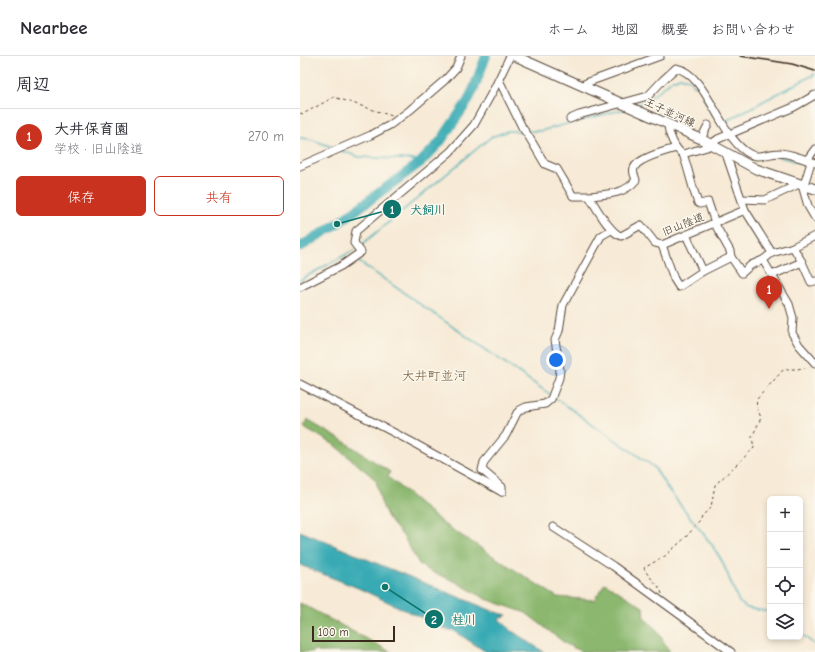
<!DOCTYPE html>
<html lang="ja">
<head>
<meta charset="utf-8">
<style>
	body { margin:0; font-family:"Comic Neue","Klee One",sans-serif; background:#f2f2f3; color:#2b2b33 }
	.controls { position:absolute; right:12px; bottom:12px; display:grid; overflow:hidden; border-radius:6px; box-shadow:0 2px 6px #0003 }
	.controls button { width:36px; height:36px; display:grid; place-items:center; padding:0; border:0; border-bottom:1px solid #e1e1e2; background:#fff; color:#2b2b33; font:20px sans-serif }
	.scale { position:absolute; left:12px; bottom:10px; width:83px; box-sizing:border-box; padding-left:4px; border:2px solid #3b2a1e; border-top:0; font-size:11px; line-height:14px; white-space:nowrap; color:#3b2a1e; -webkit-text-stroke:3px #fbf7ec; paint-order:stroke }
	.you { position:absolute; left:256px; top:304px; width:14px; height:14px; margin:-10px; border:3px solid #fff; border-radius:50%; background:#1a73e8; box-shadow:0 0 0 6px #1a73e833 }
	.badge { display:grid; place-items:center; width:26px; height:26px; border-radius:50%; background:#c8321e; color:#fff; font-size:13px; font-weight:700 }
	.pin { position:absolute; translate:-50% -33px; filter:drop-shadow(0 1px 2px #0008) }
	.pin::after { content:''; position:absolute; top:21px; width:14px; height:12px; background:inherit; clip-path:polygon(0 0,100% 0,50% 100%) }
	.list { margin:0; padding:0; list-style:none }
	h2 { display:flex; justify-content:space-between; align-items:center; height:52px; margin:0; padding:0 16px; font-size:17px }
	h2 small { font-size:13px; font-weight:400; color:#7c7c81 }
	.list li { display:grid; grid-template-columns:26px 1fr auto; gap:12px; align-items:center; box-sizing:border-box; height:56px; padding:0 16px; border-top:1px solid #e1e1e2 }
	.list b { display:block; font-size:15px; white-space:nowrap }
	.list p { margin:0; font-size:13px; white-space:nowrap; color:#7c7c81 }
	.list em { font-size:13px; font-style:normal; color:#7c7c81 }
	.actions { display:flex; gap:8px; padding:12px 16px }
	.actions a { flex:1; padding:9px 0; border:1px solid #c8321e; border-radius:6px; text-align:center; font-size:14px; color:#c8321e }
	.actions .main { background:#c8321e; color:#fff }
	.icon { flex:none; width:22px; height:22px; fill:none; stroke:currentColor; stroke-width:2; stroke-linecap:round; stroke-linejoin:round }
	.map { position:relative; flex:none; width:515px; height:596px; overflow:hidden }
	header { display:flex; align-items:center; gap:24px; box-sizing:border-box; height:56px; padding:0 20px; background:#fff; border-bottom:1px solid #e1e1e2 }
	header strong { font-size:19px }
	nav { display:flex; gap:22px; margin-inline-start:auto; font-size:14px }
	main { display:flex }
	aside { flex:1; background:#fff }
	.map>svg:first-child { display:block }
</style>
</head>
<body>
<header>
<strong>Nearbee</strong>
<nav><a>ホーム</a><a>地図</a><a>概要</a><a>お問い合わせ</a></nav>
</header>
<main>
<aside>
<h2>周辺<small></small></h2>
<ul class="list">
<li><span class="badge">1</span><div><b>大井保育園</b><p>学校 · 旧山陰道</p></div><em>270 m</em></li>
</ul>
<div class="actions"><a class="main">保存</a><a>共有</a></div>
</aside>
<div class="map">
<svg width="515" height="596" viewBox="0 0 515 596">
	<rect width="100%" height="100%" fill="#fbf7ec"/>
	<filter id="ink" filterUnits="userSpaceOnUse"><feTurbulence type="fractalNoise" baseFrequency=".025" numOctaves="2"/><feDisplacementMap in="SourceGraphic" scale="8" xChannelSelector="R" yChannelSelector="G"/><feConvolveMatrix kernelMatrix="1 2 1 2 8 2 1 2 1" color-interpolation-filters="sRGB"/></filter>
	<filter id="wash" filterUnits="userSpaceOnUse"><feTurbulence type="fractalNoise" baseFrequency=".012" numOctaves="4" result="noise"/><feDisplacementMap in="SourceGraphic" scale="16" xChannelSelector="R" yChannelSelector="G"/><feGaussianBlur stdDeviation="0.9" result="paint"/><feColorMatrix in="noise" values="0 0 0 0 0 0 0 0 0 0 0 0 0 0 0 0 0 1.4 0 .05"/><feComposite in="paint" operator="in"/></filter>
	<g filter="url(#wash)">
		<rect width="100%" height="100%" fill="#f7ead6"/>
		<g fill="#8bb76e" stroke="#637046">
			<polygon points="7,364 45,386 90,416 88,421 145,469 257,541 294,544 305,527 343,551 344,562 356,573 370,596 282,596 266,588 226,557 186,543 156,526 126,513 119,508 103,480 92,467 87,460 81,446 76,424 33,388 4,371"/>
			<polygon points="0,547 91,596 18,596 16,593 12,596 0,596"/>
		</g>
		<polygon fill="#39aab4" stroke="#3a6a69" points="0,475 76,507 195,556 207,559 199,563 212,575 244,596 186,596 153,574 148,574 58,532 0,509"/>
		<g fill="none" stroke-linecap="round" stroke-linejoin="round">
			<g stroke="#39aab4" stroke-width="1.5">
				<polyline points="403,41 414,60"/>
				<polyline points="337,49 350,42 372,24 380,21 388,23 395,30"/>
				<polyline points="424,66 515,18"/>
				<polyline points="228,75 240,75 325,53"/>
				<polyline points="0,82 10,83 35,92"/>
				<polyline points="42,95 59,101 117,104 121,106"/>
				<polyline points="477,100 508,109"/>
				<polyline points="59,191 191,81 208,75 222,75"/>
				<polyline points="55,203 251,339"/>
				<polyline points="0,224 56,193"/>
				<polyline points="254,341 354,411 368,433 412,489 422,505 439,546 447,552 470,556"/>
				<polyline points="500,577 515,589"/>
			</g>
			<polyline stroke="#39aab4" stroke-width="10" points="0,191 37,168 121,106 140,86 168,45 174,32 186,0"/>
		</g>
	</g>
	<g filter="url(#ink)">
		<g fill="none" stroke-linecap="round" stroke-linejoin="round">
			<g stroke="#57473a" stroke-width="9">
				<g id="minor">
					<path d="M199 24 222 71 229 81 245 108 257 113 273 140H289C296 151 309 176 321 180L341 169 355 187 362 189 445 154"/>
					<polyline points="284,30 286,27 360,0"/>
					<path d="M270 63 279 59 348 40 363 24 376 12C406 18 418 75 445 95 458 105 465 97 480 97 492 98 504 103 515 107"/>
					<path d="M368 68C368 77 375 94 383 98L407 91 418 83 494 51 515 39"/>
					<polyline points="401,83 408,69"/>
					<path d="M383 98C389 115 392 131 398 147L400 148 408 146 416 170 430 195 431 201"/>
					<polyline points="426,98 445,154 472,197"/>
					<polyline points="507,104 515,93"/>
					<polyline points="0,110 71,79 90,69 110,54 145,24 156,12 161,0"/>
					<polyline points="502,129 508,150 515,162"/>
					<polyline points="504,129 511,106"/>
					<path d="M289 140C306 138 324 139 336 124 335 120 332 116 334 112 338 102 366 95 376 92"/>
					<polyline points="442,143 465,144 499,128"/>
					<polyline points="386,179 403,215"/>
					<polyline points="362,189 374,223 379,231 403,215 431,201 442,217 451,209 463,204 472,197 493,191 515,180"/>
					<polyline points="493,191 502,206 511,226 515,225"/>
					<polyline points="463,204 489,248 493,262 492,277 499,289 515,307"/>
					<polyline points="472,219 502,206"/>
					<polyline points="0,231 41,210 61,196 54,187 56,175 150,96 174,69 194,33 210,0"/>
					<polyline points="0,328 110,385 202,436"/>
					<polyline points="202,436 202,431 182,414 184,406 206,379 217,357 220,354 226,351 245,348 251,343 259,322 260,314 255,284 259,275 263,249 301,180 311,174"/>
					<polyline points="253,471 313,510 431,596"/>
				</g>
			</g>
			<g stroke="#57473a" stroke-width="11">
				<polyline id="major" points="215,0 368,68 401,83 456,113 515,133"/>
			</g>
			<g stroke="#57473a" stroke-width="1" stroke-dasharray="3 3" stroke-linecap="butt">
				<polyline points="0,57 3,58 34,41 92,60"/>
				<path d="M362 538C359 527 348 522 344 512L365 500 385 482 400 465 402 460 411 451 415 429 454 392 452 381 461 362C459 355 455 351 457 343L484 313H497L510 311"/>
			</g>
			<use href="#minor" stroke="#fff" stroke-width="7"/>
			<use href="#major" stroke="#fff" stroke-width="9"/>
			<polyline stroke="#3b2a1e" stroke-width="1.5" points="440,0 492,8 515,15"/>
		</g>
	</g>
	<g text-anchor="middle" stroke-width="3" stroke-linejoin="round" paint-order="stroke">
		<g font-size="11" fill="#3b2a1e" stroke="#fbf7ec">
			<text transform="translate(370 56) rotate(25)" y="4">王子並河線</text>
			<text transform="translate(383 168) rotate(-22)" y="4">旧山陰道</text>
		</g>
		<g font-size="13" fill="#745636" stroke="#fbf7ec">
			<text x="134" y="324">大井町並河</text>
		</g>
	</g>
	<path fill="none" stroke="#0f766e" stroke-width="1.5" d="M37 168L92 153M85 531L134 563"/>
	<g fill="#0f766e" stroke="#fbf7ec" stroke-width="1.5">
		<circle cx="37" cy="168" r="4"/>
		<circle cx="85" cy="531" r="4"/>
		<circle cx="92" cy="153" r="10"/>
		<circle cx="134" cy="563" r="10"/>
	</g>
	<g font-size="12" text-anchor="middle" font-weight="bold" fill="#fff">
		<text x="92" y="158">1</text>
		<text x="134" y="568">2</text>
	</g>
	<g font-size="12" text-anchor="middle" font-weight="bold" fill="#0f766e" stroke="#fbf7ec" stroke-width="3" stroke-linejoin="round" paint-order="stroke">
		<text x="128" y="158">犬飼川</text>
		<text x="164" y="568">桂川</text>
	</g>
</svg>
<div class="controls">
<button>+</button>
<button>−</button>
<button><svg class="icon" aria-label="locate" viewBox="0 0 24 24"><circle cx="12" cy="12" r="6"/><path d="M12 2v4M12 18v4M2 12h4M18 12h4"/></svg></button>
<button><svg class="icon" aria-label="layers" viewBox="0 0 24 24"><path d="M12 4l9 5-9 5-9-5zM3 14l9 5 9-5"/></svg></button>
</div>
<div class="scale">100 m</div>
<div class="you"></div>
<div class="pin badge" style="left:469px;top:253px">1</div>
</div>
</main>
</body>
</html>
